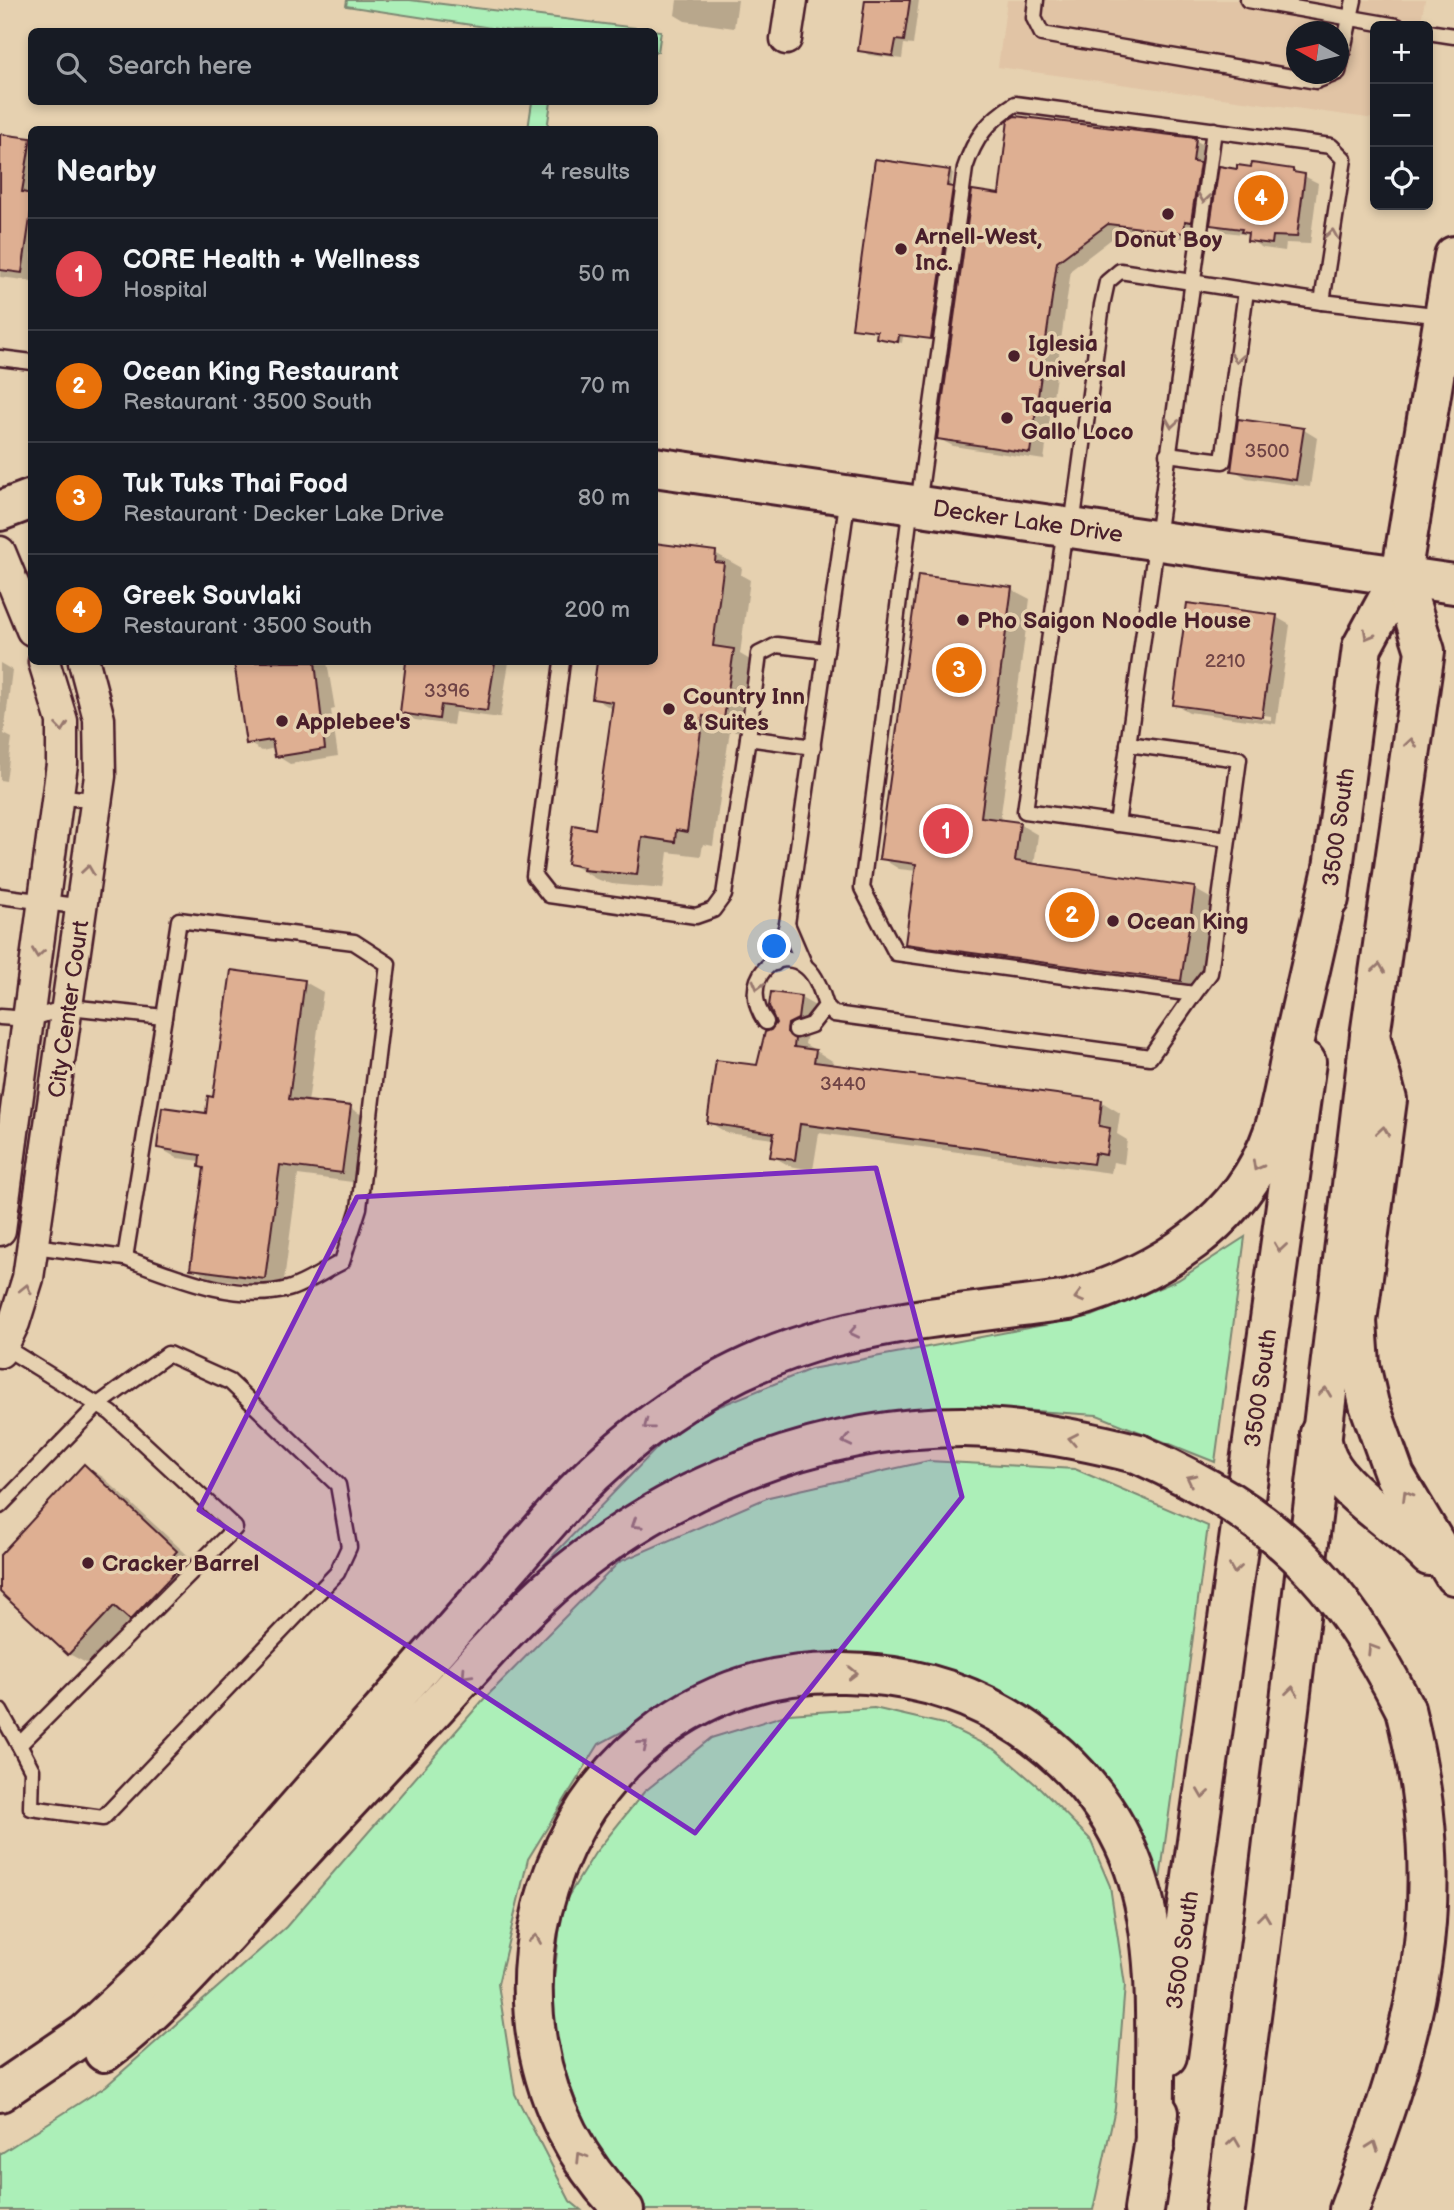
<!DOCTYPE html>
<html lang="en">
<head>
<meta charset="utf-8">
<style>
	body { margin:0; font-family:"Balsamiq Sans",sans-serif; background:#242831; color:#f1f3f6 }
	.controls { position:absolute; right:21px; top:21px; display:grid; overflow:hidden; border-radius:10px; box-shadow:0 4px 10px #0003 }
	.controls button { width:63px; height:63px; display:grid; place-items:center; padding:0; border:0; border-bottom:2px solid #363941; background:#171b24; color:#f1f3f6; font:35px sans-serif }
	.compass { position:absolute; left:1286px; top:21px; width:63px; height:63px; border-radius:50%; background:#171b24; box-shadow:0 4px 10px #0003; rotate:278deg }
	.you { position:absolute; left:775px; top:947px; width:24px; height:24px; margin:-18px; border:5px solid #fff; border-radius:50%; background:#1a73e8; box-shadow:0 0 0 10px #1a73e833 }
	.badge { display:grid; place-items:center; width:46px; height:46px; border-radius:50%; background:#a6949b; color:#fff; font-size:23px; font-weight:700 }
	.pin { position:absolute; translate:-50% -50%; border:4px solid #fff; box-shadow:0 2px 7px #0006 }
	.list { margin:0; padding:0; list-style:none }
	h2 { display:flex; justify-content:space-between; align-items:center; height:91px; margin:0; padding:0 28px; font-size:30px }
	h2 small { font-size:23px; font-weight:400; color:#9ea1a6 }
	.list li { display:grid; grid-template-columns:46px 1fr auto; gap:21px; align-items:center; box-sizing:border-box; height:112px; padding:0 28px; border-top:2px solid #363941 }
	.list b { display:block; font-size:26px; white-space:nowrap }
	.list p { margin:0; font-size:23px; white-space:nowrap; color:#9ea1a6 }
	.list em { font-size:23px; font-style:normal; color:#9ea1a6 }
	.icon { flex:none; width:38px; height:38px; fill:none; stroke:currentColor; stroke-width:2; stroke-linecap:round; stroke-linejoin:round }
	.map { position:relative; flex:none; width:1454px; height:2210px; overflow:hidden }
	.search { position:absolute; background:#171b24; box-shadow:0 4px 10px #0003; left:28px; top:28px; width:630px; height:77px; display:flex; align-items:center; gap:18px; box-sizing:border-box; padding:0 24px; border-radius:10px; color:#9ea1a6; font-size:26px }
	.panel { position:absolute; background:#171b24; box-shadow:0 4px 10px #0003; left:28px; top:126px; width:630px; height:539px; border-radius:10px }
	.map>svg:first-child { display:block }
</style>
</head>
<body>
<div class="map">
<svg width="1454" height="2210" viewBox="0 0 1454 2210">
	<rect width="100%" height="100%" fill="#e6d1b0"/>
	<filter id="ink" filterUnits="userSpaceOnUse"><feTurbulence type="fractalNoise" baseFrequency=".0143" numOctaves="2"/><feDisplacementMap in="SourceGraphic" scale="14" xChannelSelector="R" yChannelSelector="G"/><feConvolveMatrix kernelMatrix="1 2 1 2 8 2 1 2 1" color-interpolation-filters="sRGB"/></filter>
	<g filter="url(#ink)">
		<path fill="#e1c4a5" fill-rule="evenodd" d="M1007 0H1425L1420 26H1375V119L998 67ZM1296 32H1338V74H1296Z"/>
		<g fill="#acefb8" stroke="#7b8772" stroke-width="2">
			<polygon points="347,0 410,0 661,31 658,52 655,52 654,32 511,31 346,6"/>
			<polygon points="532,102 551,102 547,129 528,129"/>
			<polygon points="1245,1237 1215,1462 1097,1415 987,1408 862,1420 502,1608 683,1421 811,1369 1092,1316 1178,1280"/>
			<polygon points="928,1461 1075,1469 1208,1526 1160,1880 1080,1749 968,1675 845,1654 729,1675 599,1744 528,1859 498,1984 515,2094 570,2201 581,2210 0,2210 0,2154 106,2086 286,1927 483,1700 619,1562 769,1497"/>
			<polygon points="874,1708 943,1724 996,1750 1041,1789 1090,1839 1110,1886 1125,1985 1115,2108 1093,2210 643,2210 599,2164 553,2038 553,1987 562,1906 595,1853 644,1792 711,1738 789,1714"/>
		</g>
		<g fill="#0003" fill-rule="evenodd">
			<polygon points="677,0 738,0 734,28 685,21 675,15"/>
			<polygon points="867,0 919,0 913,45 904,44 902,59 869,55 860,50"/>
			<polygon points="0,136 32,141 32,281 0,277"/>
			<polygon points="1195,140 1209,148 1197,240 1122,231 1071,270 1044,460 953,446 939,439 1000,196"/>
			<polygon points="1253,169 1292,170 1318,183 1310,244 1286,243 1285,251 1263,248 1249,240 1250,235 1226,232 1212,224 1238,171"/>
			<polygon points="949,171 953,173 951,188 956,191 935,340 903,336 902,343 882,339 878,332 854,327"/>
			<polygon points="1240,421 1304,430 1317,438 1310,487 1247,478 1233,470"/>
			<polygon points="715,553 742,568 741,575 750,580 740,654 760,666 750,733 730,730 713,846 703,844 701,856 668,852 663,889 612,884 596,879 569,863 597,831 614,710 594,698 599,662 654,662"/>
			<polygon points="1011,589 1030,599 1000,821 1019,824 1038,835 1034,865 1194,889 1212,899 1200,990 925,953 907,943 917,871 899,869 881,858"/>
			<path d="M1276 617 1290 625 1276 724 1189 712 1175 704ZM1188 705 1271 716V720L1188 708Z"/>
			<polygon points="236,662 327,662 335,709 331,710 338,756 290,764 277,756 275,748 262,751 248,743"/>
			<polygon points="408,662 509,662 500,718 455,712 453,725 415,720 402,712"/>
			<polygon points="0,663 12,670 4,734 12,738 6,781 0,780"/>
			<polygon points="305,982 323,992 308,1103 350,1108 369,1119 360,1183 298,1175 283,1288 211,1278 192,1268 206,1169 201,1166 201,1161 177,1158 158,1147 207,1115 215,1099"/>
			<polygon points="801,998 819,1008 816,1029 807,1034 805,1044 834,1062 833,1066 1102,1102 1120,1113 1117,1134 1127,1140 1124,1164 1113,1162 1111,1173 819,1133 813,1170 790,1166 772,1156 774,1139 727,1133 709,1122 759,1067 772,1032"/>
			<polygon points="85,1466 103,1477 195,1562 188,1570 197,1579 149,1629 130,1619 88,1664 69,1654 0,1589 0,1558"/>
		</g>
		<g fill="#deaf92" stroke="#4a1f2b" stroke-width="2">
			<polygon points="865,0 910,0 904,41 896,40 893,56 858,51"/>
			<polygon points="1015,116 1196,138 1193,162 1200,163 1191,222 1185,221 1184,233 1108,224 1057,262 1030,453 937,439 972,190 999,194 1008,120"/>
			<polygon points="0,134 31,138 22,192 32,194 32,205 22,273 0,270"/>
			<polygon points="875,159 950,170 947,186 953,187 931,339 899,335 898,342 876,338 877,331 852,328"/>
			<polygon points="1252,163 1293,169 1293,172 1305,174 1297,237 1273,236 1272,244 1247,241 1248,233 1241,232 1242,229 1210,225 1219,166 1237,169 1237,165 1251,167"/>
			<polygon points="1238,419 1304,428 1296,480 1231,471"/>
			<polygon points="654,543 716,551 715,562 724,563 713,646 734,649 724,719 703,716 687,832 676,830 675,842 642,837 637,875 583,870 584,867 567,864 573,825 595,829 613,702 592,699 597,662 654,662"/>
			<polygon points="918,575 1012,587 981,817 1020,822 1015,861 1195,887 1181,981 905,944 916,864 879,859"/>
			<polygon points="1187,603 1277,615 1262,717 1173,705"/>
			<polygon points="234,662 315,662 325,749 275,757 272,740 246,744"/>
			<polygon points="406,662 495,662 487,711 441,705 439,719 400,713"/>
			<polygon points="231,970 305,980 289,1099 351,1106 342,1173 280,1165 265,1279 190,1269 204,1168 199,1167 200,1155 157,1148 162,1107 206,1113 208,1096 213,1097"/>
			<polygon points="771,992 801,996 798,1019 788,1024 787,1032 795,1039 794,1047 816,1050 814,1062 1102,1100 1099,1126 1110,1128 1106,1155 1095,1153 1093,1164 800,1124 795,1160 770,1157 774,1133 707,1123 716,1060 757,1065 765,1032 771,1030 776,1023 769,1006"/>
			<polygon points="84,1464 177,1551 170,1559 180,1567 130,1620 114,1606 68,1655 0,1592 0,1555"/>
		</g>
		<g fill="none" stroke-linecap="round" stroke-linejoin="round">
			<g stroke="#4a1f2b" stroke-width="19">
				<g id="lane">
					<polyline points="1036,0 1034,18 1042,34 1316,81 1334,74"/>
					<polyline points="1248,0 1397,26"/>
					<polyline points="1428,32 1454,36"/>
					<polyline points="1338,72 1354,0"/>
					<polyline points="0,358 32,362"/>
					<polyline points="1167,454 1223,461 1246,291"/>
					<polyline points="911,505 862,888 896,953 1194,994 1210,973 1239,759 1128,744"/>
					<path d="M918 505 965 168C975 137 988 121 1015 104L1331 146 1344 159 1322 302"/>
					<polyline points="1072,526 1102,305 1107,282 1120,271 1322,302 1443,316"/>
					<polyline points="1065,528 1025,811 1228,839"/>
					<polyline points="562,662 534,876 549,895 696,916 713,910 724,895 748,738 813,747"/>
					<polyline points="748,738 759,654 777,645 826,651"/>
					<polyline points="59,796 97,801"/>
					<polyline points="1117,824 1214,130"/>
					<polyline points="0,896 83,907"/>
					<polyline points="787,924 805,966"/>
					<polyline points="775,963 787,924 848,496"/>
					<polyline points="826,1006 834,1014 1150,1057 1194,994"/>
					<polyline points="0,1017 29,1019 69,1007 164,1017 125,1258 34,1246"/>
					<path d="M766 1022C736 981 778 942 806 967 817 976 822 993 826 1006L811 1025 796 1030"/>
					<path d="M125 1258C174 1276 235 1303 288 1289 306 1284 325 1270 342 1262L359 1208 388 964 354 942 179 920 164 1017"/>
					<polyline points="0,1506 98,1405 168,1354 230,1382 338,1485 349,1547 337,1573 103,1818 31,1808 32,1770 19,1745"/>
					<polyline points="0,1711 19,1745 235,1528 111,1413 1,1345"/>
				</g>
			</g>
			<g stroke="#4a1f2b" stroke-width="35">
				<g id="street">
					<polyline points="786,39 792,0"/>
					<polyline points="0,552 32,630"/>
					<polyline points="0,1230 62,764 62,721 44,662"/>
					<polyline points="0,1352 14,1323 28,1278 100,776 99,719 84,662"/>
				</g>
			</g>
			<g stroke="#4a1f2b" stroke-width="44">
				<g id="secondary">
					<polyline points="654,467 1454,584"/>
					<polyline points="0,511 32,499"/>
				</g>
			</g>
			<g stroke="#4a1f2b" stroke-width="44">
				<g id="primary">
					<polyline points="1329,899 1362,647 1401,575 1454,256"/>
					<polyline points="1167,2056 1306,1062"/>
					<polyline points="1144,2210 1159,2113"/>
					<polyline points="1225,2210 1261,1941 1370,1036 1425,651 1401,575"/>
				</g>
			</g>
			<g stroke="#4a1f2b" stroke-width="44">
				<g id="highway">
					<polyline points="1370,1036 1387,1100 1357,1321 1360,1365 1369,1404 1395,1476 1454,1575"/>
					<path d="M1320 1433C1322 1442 1324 1452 1328 1460 1344 1493 1402 1527 1429 1556"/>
					<path d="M104 2052C167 2005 218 1942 271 1885 326 1825 381 1766 437 1706 474 1665 511 1623 552 1586 663 1489 814 1427 962 1427 1022 1428 1081 1439 1139 1454"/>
					<path d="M0 2092 85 2034 159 1965 572 1495C644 1420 729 1363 832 1337 909 1317 990 1311 1069 1300 1158 1275 1243 1222 1274 1130 1284 1100 1288 1067 1295 1036 1308 978 1321 921 1334 864"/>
					<path d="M624 2210C431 2015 563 1667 844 1673 901 1674 955 1687 1004 1716 1067 1753 1117 1810 1138 1880 1163 1959 1153 2061 1155 2145"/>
					<path d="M1349 2210C1418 2025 1454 1908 1405 1709"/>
				</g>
			</g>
			<use href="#lane" stroke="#e6d1b0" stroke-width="14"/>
			<use href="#street" stroke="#e6d1b0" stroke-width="30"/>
			<use href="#secondary" stroke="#e6d1b0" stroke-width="38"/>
			<use href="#primary" stroke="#e6d1b0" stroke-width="38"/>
			<use href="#highway" stroke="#e6d1b0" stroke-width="38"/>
			<g stroke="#4a1f2b" stroke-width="44" stroke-linecap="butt">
				<path id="highway-bridge" d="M1139 1454C1275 1515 1337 1576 1405 1709"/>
			</g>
			<use href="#highway-bridge" stroke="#e6d1b0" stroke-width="38"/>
		</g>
		<defs><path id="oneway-chevron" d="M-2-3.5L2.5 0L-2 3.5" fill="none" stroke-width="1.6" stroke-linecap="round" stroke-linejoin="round" transform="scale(1.75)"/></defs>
		<g stroke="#98786e">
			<use href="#oneway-chevron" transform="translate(1204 198) rotate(98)"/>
			<use href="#oneway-chevron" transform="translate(1332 234) rotate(-81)"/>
			<use href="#oneway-chevron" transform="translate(1237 358) rotate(98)"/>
			<use href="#oneway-chevron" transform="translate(1172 423) rotate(98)"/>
			<use href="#oneway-chevron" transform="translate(1368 635) rotate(119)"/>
			<use href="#oneway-chevron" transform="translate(62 727) rotate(84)"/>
			<use href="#oneway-chevron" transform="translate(1411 743) rotate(-82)"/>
			<use href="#oneway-chevron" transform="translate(88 870) rotate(-82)"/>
			<use href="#oneway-chevron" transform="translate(38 953) rotate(98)"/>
			<use href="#oneway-chevron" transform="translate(1379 968) rotate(-82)"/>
			<use href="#oneway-chevron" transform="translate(758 985) rotate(105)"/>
			<use href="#oneway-chevron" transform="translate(1383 1131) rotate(-82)"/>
			<use href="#oneway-chevron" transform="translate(1257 1166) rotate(119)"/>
			<use href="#oneway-chevron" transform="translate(1280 1247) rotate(98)"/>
			<use href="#oneway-chevron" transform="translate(26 1289) rotate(-77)"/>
			<use href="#oneway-chevron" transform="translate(1079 1297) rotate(165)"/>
			<use href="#oneway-chevron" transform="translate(854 1332) rotate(168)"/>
			<use href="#oneway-chevron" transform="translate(1325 1392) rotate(-83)"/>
			<use href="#oneway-chevron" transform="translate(648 1425) rotate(143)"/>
			<use href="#oneway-chevron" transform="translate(1073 1439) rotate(-169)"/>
			<use href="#oneway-chevron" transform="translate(847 1441) rotate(167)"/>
			<use href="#oneway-chevron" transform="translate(1191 1479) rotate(-153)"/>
			<use href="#oneway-chevron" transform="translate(1407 1495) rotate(-121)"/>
			<use href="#oneway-chevron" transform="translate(636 1524) rotate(147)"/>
			<use href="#oneway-chevron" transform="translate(1235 1569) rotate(98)"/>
			<use href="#oneway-chevron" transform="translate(1372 1649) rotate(-122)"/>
			<use href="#oneway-chevron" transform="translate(853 1673) rotate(1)"/>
			<use href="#oneway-chevron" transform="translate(466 1674) rotate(133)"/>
			<use href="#oneway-chevron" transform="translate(1292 1691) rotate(-83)"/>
			<use href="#oneway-chevron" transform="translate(643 1745) rotate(-40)"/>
			<use href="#oneway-chevron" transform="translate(1203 1794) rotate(98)"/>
			<use href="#oneway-chevron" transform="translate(1264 1917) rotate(-83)"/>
			<use href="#oneway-chevron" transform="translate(535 1939) rotate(-81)"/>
			<use href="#oneway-chevron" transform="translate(1234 2142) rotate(-82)"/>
			<use href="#oneway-chevron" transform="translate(1373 2146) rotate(-70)"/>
			<use href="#oneway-chevron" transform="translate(581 2157) rotate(-122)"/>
		</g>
	</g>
	<path fill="#7b2cbf" fill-opacity="0.2" stroke="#7b2cbf" stroke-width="5" stroke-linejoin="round" d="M876 1168 962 1497 695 1833 199 1510 357 1197Z"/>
	<g fill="#4a1f2b" stroke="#e6d1b0" stroke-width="2.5">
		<circle cx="1168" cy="214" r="7"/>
		<circle cx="901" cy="249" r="7"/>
		<circle cx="1014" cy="356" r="7"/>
		<circle cx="1007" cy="418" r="7"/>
		<circle cx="963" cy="620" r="7"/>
		<circle cx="669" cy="709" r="7"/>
		<circle cx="282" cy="721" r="7"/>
		<circle cx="1113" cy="921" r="7"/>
		<circle cx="88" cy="1563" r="7"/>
	</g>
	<g text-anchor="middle" stroke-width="7" stroke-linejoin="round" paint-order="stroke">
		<g font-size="19" fill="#6f4345">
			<text x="1267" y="457">3500</text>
			<text x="1225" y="667">2210</text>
			<text x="447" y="697">3396</text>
			<text x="843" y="1090">3440</text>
		</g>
		<g font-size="23" font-weight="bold" fill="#4a1f2b" stroke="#e6d1b0" text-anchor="start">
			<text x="915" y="244">Arnell-West,<tspan x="915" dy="26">Inc.</tspan></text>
			<text x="1168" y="247" text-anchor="middle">Donut Boy</text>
			<text x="1028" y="351">Iglesia<tspan x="1028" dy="26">Universal</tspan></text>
			<text x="1021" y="413">Taqueria<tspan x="1021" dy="26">Gallo Loco</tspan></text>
			<text x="977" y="628">Pho Saigon Noodle House</text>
			<text x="683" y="704">Country Inn<tspan x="683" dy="26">&amp; Suites</tspan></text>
			<text x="296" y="729">Applebee's</text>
			<text x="1127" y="929">Ocean King</text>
			<text x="102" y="1571">Cracker Barrel</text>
		</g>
		<g font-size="23" fill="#4a1f2b" stroke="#e6d1b0">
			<text transform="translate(1028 521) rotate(8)" y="8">Decker Lake Drive</text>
			<text transform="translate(1338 827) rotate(-82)" y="8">3500 South</text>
			<text transform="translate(68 1009) rotate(-82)" y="8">City Center Court</text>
			<text transform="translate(1260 1388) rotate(-82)" y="8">3500 South</text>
			<text transform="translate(1182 1950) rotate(-82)" y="8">3500 South</text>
		</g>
	</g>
</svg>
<div class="controls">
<button>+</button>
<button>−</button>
<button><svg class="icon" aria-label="locate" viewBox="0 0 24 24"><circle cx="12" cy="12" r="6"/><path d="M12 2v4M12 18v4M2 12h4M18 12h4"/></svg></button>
</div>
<svg class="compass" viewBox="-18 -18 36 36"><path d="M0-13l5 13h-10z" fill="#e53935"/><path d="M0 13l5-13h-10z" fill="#9ea1a6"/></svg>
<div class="you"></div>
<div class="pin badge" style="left:946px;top:831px;background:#e0444e">1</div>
<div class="pin badge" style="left:1072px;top:915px;background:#e8710a">2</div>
<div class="pin badge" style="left:959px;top:670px;background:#e8710a">3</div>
<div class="pin badge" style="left:1261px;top:198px;background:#e8710a">4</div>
<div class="search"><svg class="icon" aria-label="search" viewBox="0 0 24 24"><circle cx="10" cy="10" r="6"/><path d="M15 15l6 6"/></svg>Search here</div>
<section class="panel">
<h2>Nearby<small>4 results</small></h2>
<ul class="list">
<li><span class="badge" style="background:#e0444e">1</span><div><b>CORE Health + Wellness</b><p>Hospital</p></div><em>50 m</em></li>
<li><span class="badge" style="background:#e8710a">2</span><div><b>Ocean King Restaurant</b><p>Restaurant · 3500 South</p></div><em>70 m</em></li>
<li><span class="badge" style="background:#e8710a">3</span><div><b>Tuk Tuks Thai Food</b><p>Restaurant · Decker Lake Drive</p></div><em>80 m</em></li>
<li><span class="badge" style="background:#e8710a">4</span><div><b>Greek Souvlaki</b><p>Restaurant · 3500 South</p></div><em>200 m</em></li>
</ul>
</section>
</div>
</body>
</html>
